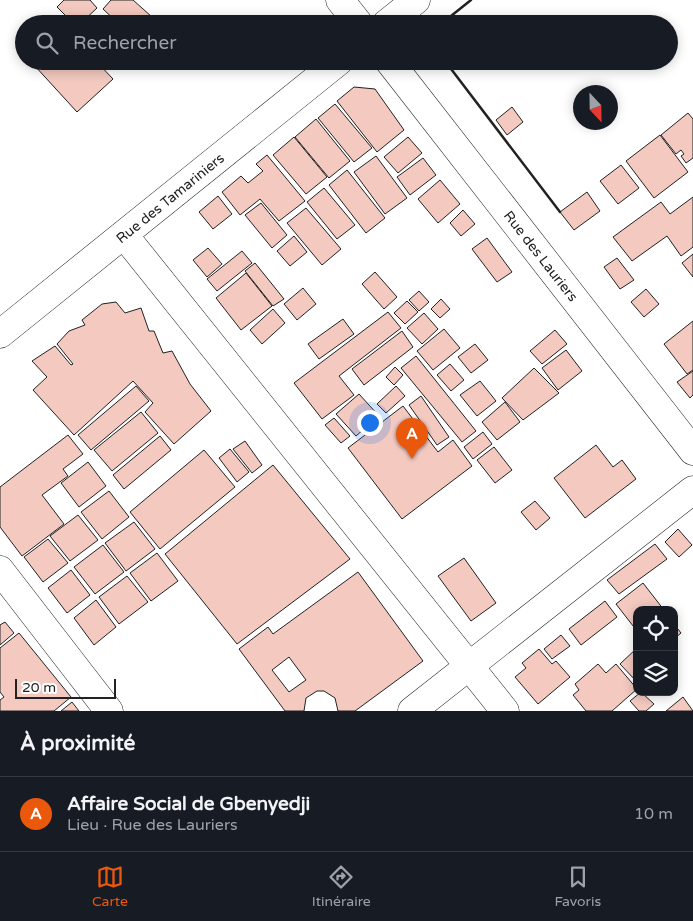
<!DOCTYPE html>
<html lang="fr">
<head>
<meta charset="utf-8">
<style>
	body { margin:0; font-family:"Varela Round",sans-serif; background:#242831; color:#f1f3f6 }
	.controls { position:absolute; right:15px; bottom:15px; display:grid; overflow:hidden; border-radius:10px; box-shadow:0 2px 12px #0003 }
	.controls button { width:45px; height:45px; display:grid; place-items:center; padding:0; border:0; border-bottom:1px solid #363941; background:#171b24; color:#f1f3f6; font:25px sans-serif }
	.compass { position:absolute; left:573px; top:85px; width:45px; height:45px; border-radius:50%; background:#171b24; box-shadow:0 2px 12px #0003; rotate:158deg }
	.scale { position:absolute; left:15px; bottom:12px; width:101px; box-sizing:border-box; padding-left:5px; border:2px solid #222; border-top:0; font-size:14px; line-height:18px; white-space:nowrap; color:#222; -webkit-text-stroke:4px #fff; paint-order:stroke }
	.you { position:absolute; left:369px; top:422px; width:18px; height:18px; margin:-12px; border:4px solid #fff; border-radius:50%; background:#1a73e8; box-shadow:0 0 0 8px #1a73e833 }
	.badge { display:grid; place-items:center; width:32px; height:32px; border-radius:50%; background:#ea580c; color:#fff; font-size:16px; font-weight:700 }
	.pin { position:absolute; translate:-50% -41px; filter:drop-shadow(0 1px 2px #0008) }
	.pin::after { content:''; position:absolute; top:26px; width:18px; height:15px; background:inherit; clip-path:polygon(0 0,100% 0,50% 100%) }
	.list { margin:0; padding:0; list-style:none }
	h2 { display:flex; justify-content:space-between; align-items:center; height:65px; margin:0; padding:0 20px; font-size:21px }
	h2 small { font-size:16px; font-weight:400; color:#9ea1a6 }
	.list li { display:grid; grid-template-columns:32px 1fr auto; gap:15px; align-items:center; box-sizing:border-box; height:75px; padding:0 20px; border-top:1px solid #363941 }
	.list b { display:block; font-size:19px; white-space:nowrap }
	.list p { margin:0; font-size:16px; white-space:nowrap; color:#9ea1a6 }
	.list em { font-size:16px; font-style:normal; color:#9ea1a6 }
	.icon { flex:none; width:28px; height:28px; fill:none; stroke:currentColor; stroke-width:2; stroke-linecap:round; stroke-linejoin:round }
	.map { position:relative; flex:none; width:693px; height:711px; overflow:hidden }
	.search { position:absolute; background:#171b24; box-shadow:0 2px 12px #0003; left:15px; right:15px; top:15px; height:55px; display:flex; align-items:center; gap:12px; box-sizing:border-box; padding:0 18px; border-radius:28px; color:#9ea1a6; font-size:19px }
	.sheet { height:140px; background:#171b24 }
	nav { display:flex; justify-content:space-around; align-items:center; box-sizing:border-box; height:70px; border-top:1px solid #363941; background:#171b24; font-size:14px; color:#9ea1a6 }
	nav a { display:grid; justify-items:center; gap:2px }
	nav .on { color:#ea580c }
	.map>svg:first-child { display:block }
</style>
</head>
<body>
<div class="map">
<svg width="693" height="711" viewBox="0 0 693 711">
	<rect width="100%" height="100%" fill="#fff"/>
	<g fill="#f3c9c0" stroke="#222" fill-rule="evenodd">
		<polygon points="64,0 90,0 97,8 80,24 74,24 57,7"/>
		<polygon points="111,0 133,0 152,17 146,24 119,24 103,9"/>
		<polygon points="38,61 96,61 113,79 77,112 34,65"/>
		<polygon points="354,87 375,89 404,130 377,152 337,101"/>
		<polygon points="335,104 372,148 354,162 318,118"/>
		<polygon points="512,107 523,122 507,135 496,120"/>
		<polygon points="688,113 693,119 693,158 686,163 681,156 684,154 681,150 676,154 661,135"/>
		<polygon points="316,119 350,161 329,178 295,137"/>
		<polygon points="660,135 688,172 654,198 626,161"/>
		<polygon points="294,137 327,177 306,194 273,155"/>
		<polygon points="408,137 422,153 398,173 384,157"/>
		<polygon points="267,155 305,201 279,221 260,199 240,215 222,192 241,176 248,183 263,171 256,164"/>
		<polygon points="376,156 407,198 385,214 354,172"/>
		<polygon points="423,158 436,175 410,195 397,177"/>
		<polygon points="621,165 639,188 618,204 600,181"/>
		<polygon points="347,170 385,218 366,233 329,185"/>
		<polygon points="440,180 460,204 438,223 418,199"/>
		<polygon points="324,188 355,225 337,239 307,202"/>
		<polygon points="587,192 600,211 574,230 560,212"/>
		<polygon points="218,196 232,214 213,229 199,212"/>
		<polygon points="693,197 693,247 681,256 667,236 632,261 613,237 661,202 670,214"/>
		<polygon points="261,203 287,235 272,248 245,215"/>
		<polygon points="306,208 341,249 322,265 287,223"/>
		<polygon points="463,210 475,224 461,236 450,223"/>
		<polygon points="294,236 307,252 290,266 277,251"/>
		<polygon points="487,238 512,272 497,282 472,249"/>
		<polygon points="208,248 222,264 207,277 193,260"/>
		<polygon points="242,251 252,263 217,291 207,279"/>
		<polygon points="693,254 693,277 682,263"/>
		<polygon points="617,258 634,280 620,289 604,267"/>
		<polygon points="255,263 284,299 273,306 245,271"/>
		<polygon points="375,272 397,297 384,309 362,284"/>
		<polygon points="246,273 272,306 241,330 216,298"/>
		<polygon points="303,288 316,304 297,320 284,304"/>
		<polygon points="646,289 659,304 644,317 631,302"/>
		<polygon points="419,291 429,302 419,311 409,300"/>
		<polygon points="441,299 450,309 440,318 431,309"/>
		<polygon points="407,301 418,312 405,324 394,313"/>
		<polygon points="116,302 125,313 141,308 149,331 154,331 163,353 172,351 190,384 211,411 174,444 145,412 153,403 133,381 74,435 33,390 47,377 32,361 55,346 71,365 73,364 57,344 69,331 85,325 82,320 102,304"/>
		<polygon points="273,309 285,323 262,344 250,330"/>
		<polygon points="388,312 401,328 339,376 354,395 322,419 294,383"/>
		<polygon points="424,313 438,329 422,344 407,328"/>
		<polygon points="343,319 354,334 319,359 308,344"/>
		<polygon points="693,321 693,370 687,374 664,344"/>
		<polygon points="444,329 460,348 433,370 417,351"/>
		<polygon points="555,330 567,344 542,364 530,351"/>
		<polygon points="402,331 413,347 364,385 352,369"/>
		<polygon points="475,344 488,360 471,373 458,357"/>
		<polygon points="566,350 582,371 558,390 542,368"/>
		<polygon points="416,356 476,431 462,442 401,368"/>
		<polygon points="450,364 464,380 451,391 437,375"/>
		<polygon points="395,367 403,375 394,385 386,377"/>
		<polygon points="534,368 559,393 523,420 502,398"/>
		<polygon points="693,371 693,395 690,398 677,382"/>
		<polygon points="480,381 496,401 477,416 460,395"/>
		<polygon points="136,386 149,401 91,450 78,435"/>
		<polygon points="396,386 405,396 386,413 377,404"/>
		<polygon points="359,394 379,416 356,436 336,414"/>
		<polygon points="421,396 449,437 437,445 409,405"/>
		<polygon points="505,402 520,422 497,440 482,422"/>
		<polygon points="403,406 438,452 453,440 472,466 402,519 348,448"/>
		<polygon points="141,412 158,433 112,471 94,450"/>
		<polygon points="334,418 350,436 341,443 325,425"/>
		<polygon points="483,432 492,444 473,459 464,447"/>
		<polygon points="68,435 83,454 63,469 68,476 42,495 64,524 22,556 0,527 0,487"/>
		<polygon points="160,436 171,450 124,489 113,475"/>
		<polygon points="245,441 262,465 252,473 233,449"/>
		<polygon points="596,445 613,467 622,460 636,479 585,518 554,478"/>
		<polygon points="494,447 512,470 495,483 477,460"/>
		<polygon points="230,449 249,472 237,482 219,458"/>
		<polygon points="204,450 235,487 160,549 130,512"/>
		<polygon points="88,462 106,486 79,507 61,483"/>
		<polygon points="273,465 350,559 237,644 165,554"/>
		<polygon points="109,491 129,517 102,539 81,512"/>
		<polygon points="535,501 550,518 536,530 521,512"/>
		<polygon points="78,515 98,540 70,561 50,536"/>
		<polygon points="134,522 155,549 126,571 105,543"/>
		<polygon points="678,529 692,545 679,557 665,542"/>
		<polygon points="48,539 68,563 43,582 24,557"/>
		<polygon points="655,544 667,559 619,594 607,580"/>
		<polygon points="103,545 124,572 95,594 74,567"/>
		<polygon points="157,553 178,581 151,601 130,573"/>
		<polygon points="464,558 496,603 471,621 438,576"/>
		<polygon points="71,570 90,595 67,613 48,588"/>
		<path d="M358 572 423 661 355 711H338L335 698 324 691H317L306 698 304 711H285L239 649 268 627 273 634ZM289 657 306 680 289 692 272 670Z"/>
		<polygon points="127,576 148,602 119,624 99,597"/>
		<polygon points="643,583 664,610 637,610 637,631 616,604"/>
		<polygon points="96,600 116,627 94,645 74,618"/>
		<polygon points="605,601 617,617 581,645 569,629"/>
		<polygon points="5,622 14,633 0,645 0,625"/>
		<polygon points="674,624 681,633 674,639"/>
		<polygon points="19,633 71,697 54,711 0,711 0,700 4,697 0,692 0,648"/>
		<polygon points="561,635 570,646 552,659 544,649"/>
		<polygon points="637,648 637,682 620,664"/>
		<polygon points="539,649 552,664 556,661 570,677 538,704 515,677 526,668 522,663"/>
		<polygon points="598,664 606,673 616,664 637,689 612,711 586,711 573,695 579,690 575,684"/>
		<polygon points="641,692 654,704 646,711 639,711 630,701"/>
		<polygon points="683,697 693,711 666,711"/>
		<polygon points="72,702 79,711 61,711"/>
	</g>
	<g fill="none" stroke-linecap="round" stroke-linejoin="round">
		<g stroke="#222" stroke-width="29">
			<g id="street">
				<polyline points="340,0 359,24"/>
				<polyline points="386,24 416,0"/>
				<polyline points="389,61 693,451"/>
				<polyline points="124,235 505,711"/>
				<polyline points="0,334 339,61"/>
				<polyline points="0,570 109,711"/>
				<polyline points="412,711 693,490"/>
			</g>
		</g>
		<use href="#street" stroke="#fff" stroke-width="28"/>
		<g stroke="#222" stroke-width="2.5">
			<polyline points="441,24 471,0"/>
			<polyline points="445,61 560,212"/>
		</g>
	</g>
	<g text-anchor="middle" stroke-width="4" stroke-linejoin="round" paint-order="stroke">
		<g font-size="14" fill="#222" stroke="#fff">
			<text transform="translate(170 198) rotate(-39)" y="5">Rue des Tamariniers</text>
			<text transform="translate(541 256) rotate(52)" y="5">Rue des Lauriers</text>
		</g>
	</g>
</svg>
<div class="controls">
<button><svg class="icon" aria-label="locate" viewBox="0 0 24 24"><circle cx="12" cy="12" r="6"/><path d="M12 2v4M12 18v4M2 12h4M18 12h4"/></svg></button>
<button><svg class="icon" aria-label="layers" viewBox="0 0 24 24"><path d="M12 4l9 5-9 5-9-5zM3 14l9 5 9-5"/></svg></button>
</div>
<svg class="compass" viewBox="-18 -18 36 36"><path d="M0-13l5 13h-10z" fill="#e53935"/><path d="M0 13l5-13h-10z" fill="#9ea1a6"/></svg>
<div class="scale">20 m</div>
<div class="you"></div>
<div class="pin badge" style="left:412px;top:459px">A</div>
<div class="search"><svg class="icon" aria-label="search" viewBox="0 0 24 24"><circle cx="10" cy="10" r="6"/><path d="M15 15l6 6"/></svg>Rechercher</div>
</div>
<section class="sheet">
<h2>À proximité<small></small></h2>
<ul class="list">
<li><span class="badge">A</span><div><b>Affaire Social de Gbenyedji</b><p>Lieu · Rue des Lauriers</p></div><em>10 m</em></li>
</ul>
</section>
<nav>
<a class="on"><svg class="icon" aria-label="map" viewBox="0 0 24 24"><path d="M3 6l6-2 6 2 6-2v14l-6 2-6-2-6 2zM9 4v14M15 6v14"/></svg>Carte</a>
<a><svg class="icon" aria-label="directions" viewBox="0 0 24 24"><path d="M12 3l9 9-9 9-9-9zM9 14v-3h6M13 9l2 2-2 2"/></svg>Itinéraire</a>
<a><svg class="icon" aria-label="saved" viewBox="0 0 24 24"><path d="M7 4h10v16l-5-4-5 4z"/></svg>Favoris</a>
</nav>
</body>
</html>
